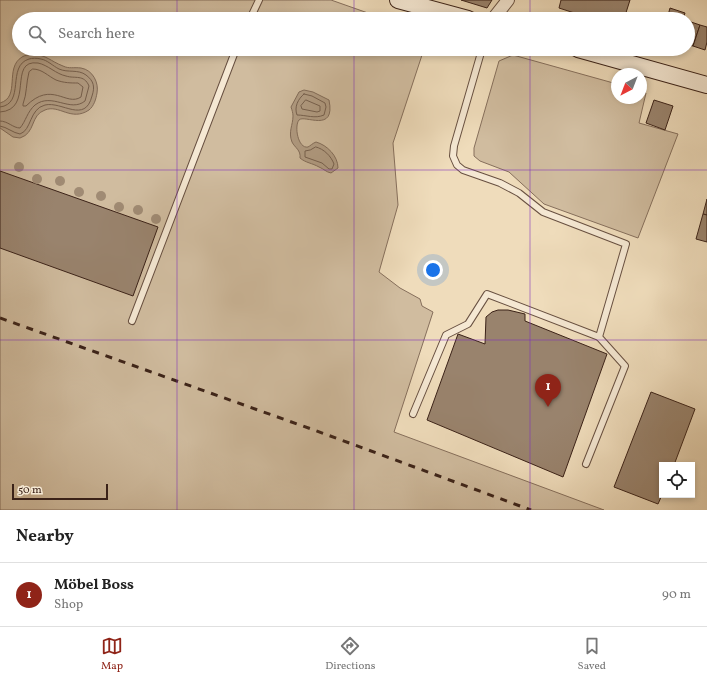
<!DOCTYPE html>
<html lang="en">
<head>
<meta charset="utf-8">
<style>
	body { margin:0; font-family:Vollkorn,serif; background:#f6f6f6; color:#222 }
	.controls { position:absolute; right:12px; bottom:12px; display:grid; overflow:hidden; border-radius:0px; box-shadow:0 2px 6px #0003 }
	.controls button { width:36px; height:36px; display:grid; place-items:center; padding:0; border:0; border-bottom:1px solid #e0e0e0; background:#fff; color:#222; font:20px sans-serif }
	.compass { position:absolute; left:611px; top:68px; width:36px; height:36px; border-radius:50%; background:#fff; box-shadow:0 2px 6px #0003; rotate:222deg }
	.scale { position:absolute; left:12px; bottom:10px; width:96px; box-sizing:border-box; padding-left:4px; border:2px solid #3b2218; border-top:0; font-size:11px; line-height:14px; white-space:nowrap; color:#3b2218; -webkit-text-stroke:3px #f5e8d3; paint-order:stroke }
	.you { position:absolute; left:433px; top:270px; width:14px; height:14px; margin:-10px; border:3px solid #fff; border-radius:50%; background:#1a73e8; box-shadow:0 0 0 6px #1a73e833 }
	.badge { display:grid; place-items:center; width:26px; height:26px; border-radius:50%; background:#8f2418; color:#fff; font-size:13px; font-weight:700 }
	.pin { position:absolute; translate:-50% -33px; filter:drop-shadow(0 1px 2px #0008) }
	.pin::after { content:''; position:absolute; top:21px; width:14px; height:12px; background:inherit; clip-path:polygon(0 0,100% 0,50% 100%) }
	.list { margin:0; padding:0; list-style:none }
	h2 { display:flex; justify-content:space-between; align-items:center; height:52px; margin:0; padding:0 16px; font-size:17px }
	h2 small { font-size:13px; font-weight:400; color:#767676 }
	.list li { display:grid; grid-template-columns:26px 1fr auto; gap:12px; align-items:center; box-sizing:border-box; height:64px; padding:0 16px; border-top:1px solid #e0e0e0 }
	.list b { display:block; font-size:15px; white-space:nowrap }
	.list p { margin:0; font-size:13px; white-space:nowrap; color:#767676 }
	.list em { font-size:13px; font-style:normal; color:#767676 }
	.icon { flex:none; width:22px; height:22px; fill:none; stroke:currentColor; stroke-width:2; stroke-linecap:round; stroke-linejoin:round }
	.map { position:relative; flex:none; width:707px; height:510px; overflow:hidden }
	.search { position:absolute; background:#fff; box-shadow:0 2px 6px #0003; left:12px; right:12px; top:12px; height:44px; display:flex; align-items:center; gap:10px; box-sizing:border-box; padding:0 14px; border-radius:22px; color:#767676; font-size:15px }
	.sheet { height:116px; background:#fff }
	nav { display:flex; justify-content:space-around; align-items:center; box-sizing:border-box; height:56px; border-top:1px solid #e0e0e0; background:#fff; font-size:11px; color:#767676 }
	nav a { display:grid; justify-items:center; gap:2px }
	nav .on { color:#8f2418 }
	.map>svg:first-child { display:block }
</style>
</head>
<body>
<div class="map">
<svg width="707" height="510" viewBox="0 0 707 510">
	<rect width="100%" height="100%" fill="#efdcbb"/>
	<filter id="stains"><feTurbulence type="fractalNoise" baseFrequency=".005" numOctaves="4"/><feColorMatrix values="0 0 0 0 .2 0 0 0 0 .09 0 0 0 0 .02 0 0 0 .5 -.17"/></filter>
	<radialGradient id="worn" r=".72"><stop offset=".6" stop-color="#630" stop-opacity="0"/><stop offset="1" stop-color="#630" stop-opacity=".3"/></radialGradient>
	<g fill="#d0bc9f" stroke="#866f5c">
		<polygon points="0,0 331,0 385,19 19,19 19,49 424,49 393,143 398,205 379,272 400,288 420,299 422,306 433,312 394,432 604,510 0,510"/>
		<polygon points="513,55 617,84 617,98 641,98 641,91 646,93 639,123 678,134 638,238 544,204 509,172 480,161 474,156 474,148 499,61"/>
	</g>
	<g fill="#b29d84" stroke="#826c59">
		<path d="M32 54C47 55 50 61 63 66 69 69 74 67 81 68 93 70 99 83 97 93 96 99 94 106 89 110 71 122 59 104 45 110 30 115 36 133 20 138L13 137 0 128V103C21 97 4 68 22 57 25 55 29 55 32 54Z"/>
		<path d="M304 90 313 92 329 100C336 134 304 114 299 120 294 126 298 149 308 147 310 146 313 143 316 142 327 145 338 156 338 168L331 173C326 172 324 169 319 167 312 163 306 163 300 158 301 150 295 148 292 142 288 132 293 125 293 116 293 113 292 110 291 107L299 92Z"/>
	</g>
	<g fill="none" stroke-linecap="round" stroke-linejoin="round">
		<g stroke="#76604e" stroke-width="1">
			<path d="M33 69C42 69 48 76 56 80 64 83 71 83 78 83L83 87 81 97C66 107 52 80 26 106H23V104C27 94 26 83 29 72Z"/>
			<path d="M304 94 312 96 325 103 326 107 324 115C315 119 306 115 297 115 294 107 298 99 304 94Z"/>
			<polygon points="306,100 320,106 320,111 317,112 302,109 301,106"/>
			<path d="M0 107C26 104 6 66 29 59 32 58 37 58 41 59 47 60 53 66 59 69 68 73 78 69 86 75 94 81 95 87 92 96 85 124 62 101 45 105 29 109 32 130 20 134 13 133 7 127 0 126"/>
			<path d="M0 112C35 110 7 59 38 63 48 65 56 74 66 76 75 79 84 74 89 86L85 101C70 113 52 92 35 105 27 112 26 121 20 128 13 128 8 121 0 121"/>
			<path d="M316 147C324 149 331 156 334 164L332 169H329L322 163 305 157V151L310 150Z"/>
		</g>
	</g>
	<g fill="#99836d" stroke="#3b2218">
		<polygon points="461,0 492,0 487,8"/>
		<polygon points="561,0 630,0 624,19 593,19 559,8"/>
		<polygon points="670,8 685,13 683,19 667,19"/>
		<polygon points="688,21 700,25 693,46 688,45"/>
		<polygon points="700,25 707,27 707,42 705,50 693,46"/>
		<polygon points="654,100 673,106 665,130 646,123"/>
		<polygon points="0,171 158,227 133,296 0,248"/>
		<polygon points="707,199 707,215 703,214"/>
		<polygon points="703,214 707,215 707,242 696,239"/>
		<polygon points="498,310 508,310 525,314 525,321 607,354 563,477 427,420 458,334 485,344 486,317 492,312"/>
		<polygon points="651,392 695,409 674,465 662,465 662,495 658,504 614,487"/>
	</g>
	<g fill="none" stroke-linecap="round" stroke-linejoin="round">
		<g stroke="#685041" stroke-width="8">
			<g id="service">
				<polyline points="250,19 259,0"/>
				<polyline points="482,49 454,146 453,156 457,165 463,170 500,183 519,193 543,212 626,244 599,337 625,366 586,464"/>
				<polyline points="132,321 236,49"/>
				<polyline points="413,414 446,335 468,324 487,294 599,337"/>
			</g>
		</g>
		<g stroke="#685041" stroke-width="14">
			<polyline id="minor" points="493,19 508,0"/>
		</g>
		<g stroke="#3b2218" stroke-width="18">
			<g id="secondary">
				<polyline points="398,0 468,19"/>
				<polyline points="578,49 707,85"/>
			</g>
		</g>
		<use href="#service" stroke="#f5e8d3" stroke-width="6"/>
		<use href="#minor" stroke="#f5e8d3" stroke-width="12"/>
		<use href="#secondary" stroke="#f5e8d3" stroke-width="16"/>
		<polyline stroke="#3b2218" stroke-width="3" stroke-dasharray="7 7" stroke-linecap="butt" points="0,318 314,430 531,510"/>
	</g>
	<g fill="#a08b74">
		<circle cx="19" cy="167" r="5"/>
		<circle cx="37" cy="179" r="5"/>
		<circle cx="60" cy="181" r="5"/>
		<circle cx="79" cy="192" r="5"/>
		<circle cx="101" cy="196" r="5"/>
		<circle cx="119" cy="207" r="5"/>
		<circle cx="138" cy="210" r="5"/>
		<circle cx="156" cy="219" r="5"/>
	</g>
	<path fill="none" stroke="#7b2cbf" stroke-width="1" stroke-opacity="0.55" d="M177 0V19M354 0V19M530 0V19M177 49V510M354 49V510M530 49V510M0 170H707M0 340H707"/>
	<rect width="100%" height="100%" filter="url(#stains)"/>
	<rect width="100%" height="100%" fill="url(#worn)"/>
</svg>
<div class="controls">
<button><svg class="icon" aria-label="locate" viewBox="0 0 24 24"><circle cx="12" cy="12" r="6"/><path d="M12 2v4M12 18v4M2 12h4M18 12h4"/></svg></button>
</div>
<svg class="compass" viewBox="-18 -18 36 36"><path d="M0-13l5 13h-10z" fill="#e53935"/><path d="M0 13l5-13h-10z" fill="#767676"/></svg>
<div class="scale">50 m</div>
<div class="you"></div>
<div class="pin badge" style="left:548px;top:407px">1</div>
<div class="search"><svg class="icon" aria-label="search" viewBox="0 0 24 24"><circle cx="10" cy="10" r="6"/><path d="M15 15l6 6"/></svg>Search here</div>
</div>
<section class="sheet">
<h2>Nearby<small></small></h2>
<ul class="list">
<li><span class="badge">1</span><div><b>Möbel Boss</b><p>Shop</p></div><em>90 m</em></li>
</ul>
</section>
<nav>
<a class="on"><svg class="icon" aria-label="map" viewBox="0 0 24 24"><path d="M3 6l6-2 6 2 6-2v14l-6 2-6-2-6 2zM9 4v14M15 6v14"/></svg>Map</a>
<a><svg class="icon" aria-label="directions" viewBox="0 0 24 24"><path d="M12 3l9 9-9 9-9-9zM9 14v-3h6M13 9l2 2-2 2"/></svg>Directions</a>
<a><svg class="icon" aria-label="saved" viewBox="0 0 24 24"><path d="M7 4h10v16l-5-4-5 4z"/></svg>Saved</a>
</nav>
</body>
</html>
